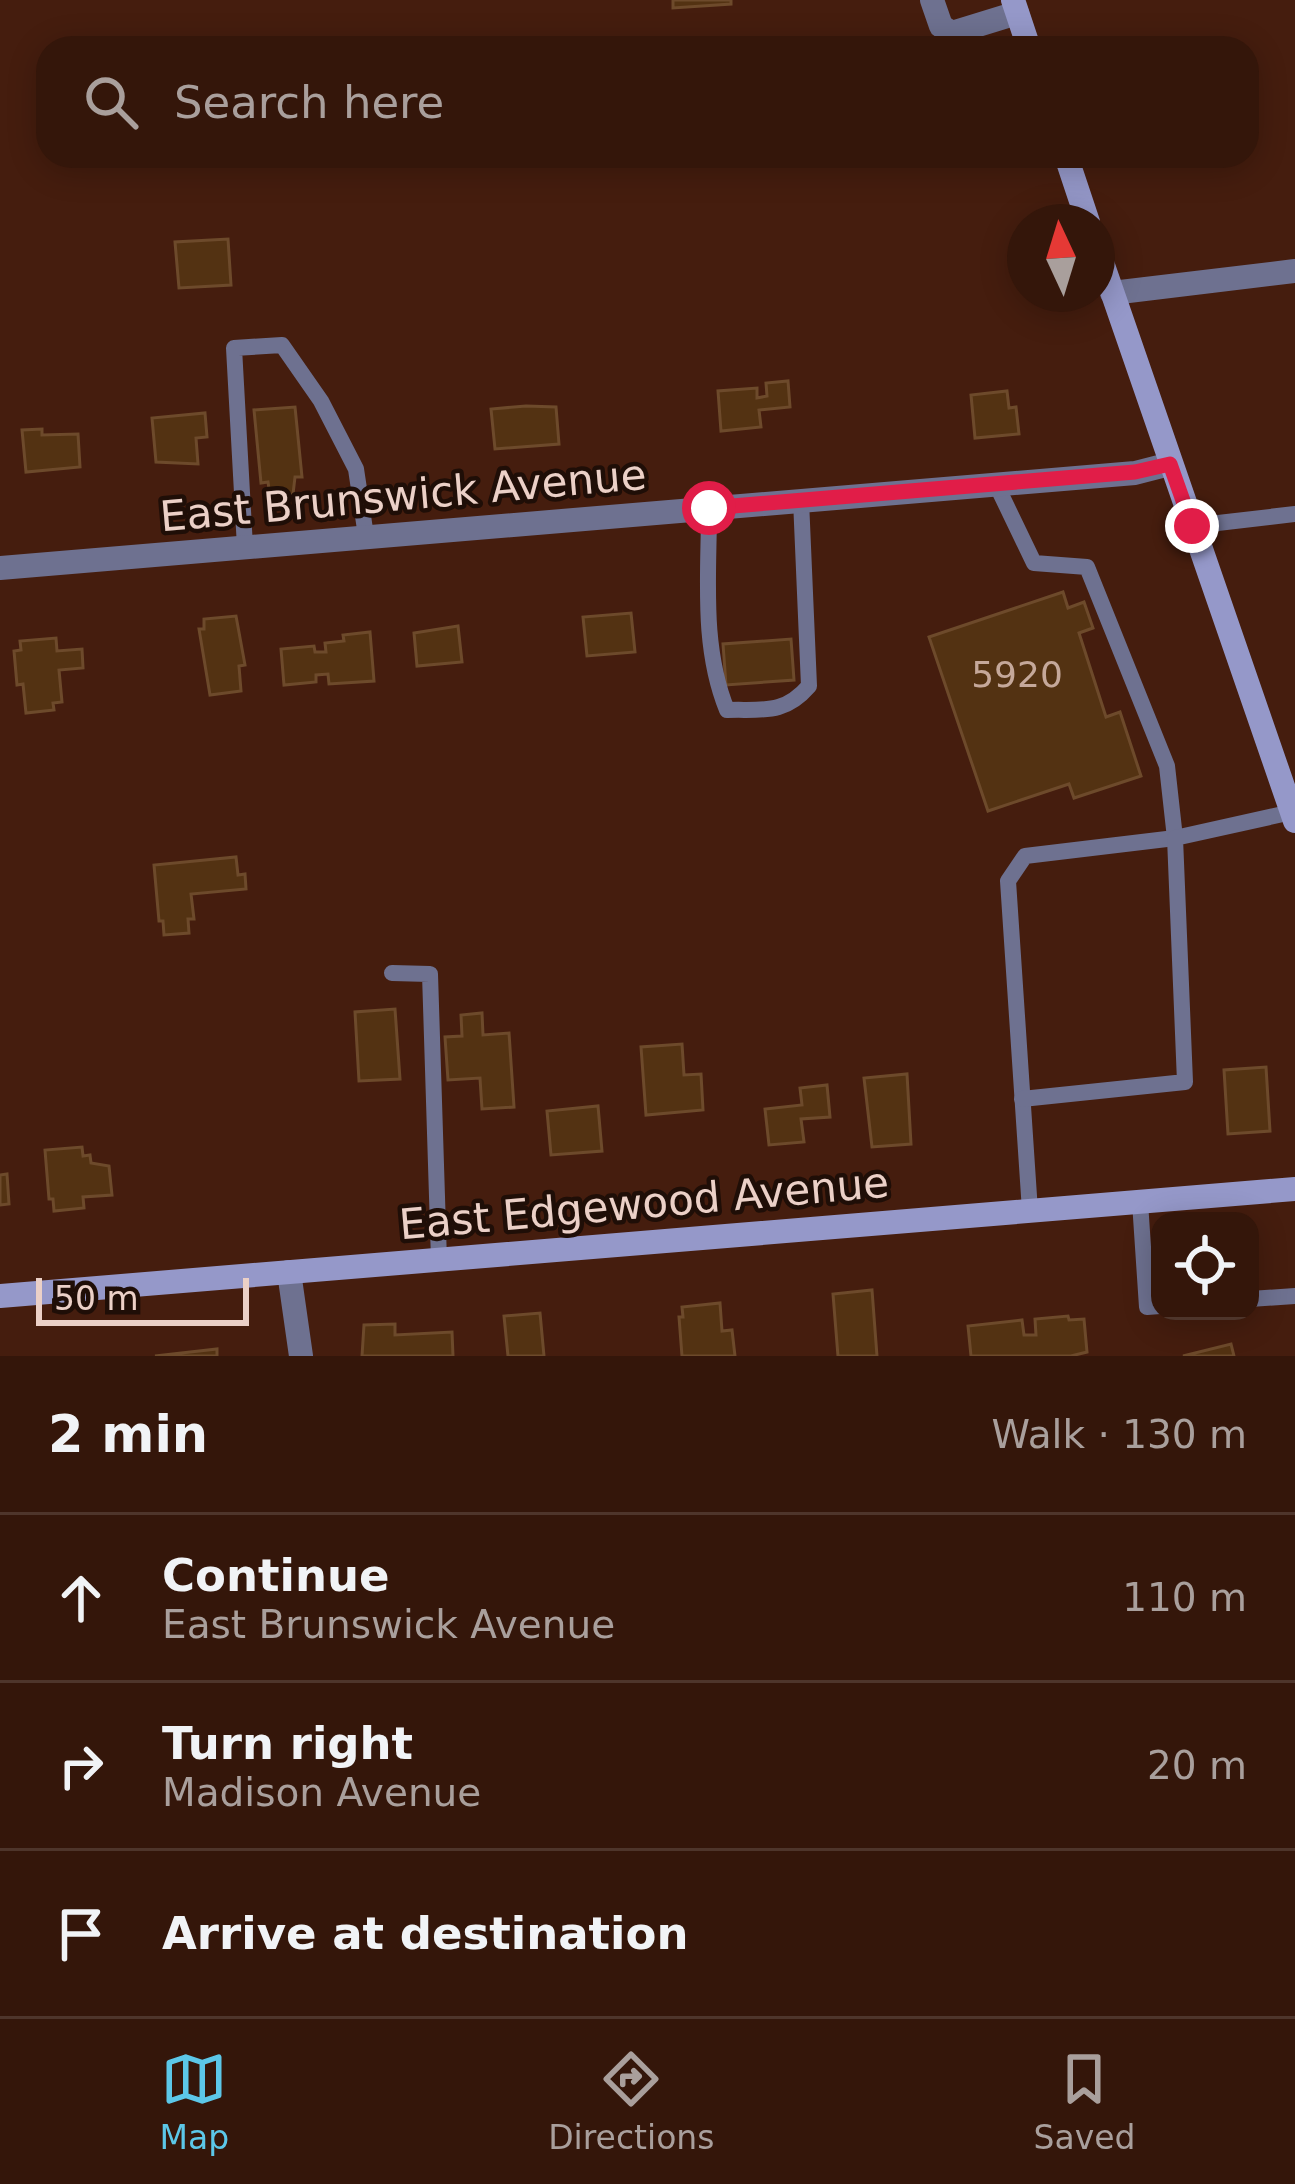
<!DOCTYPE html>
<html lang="en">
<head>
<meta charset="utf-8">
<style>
	body { margin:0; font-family:"DejaVu Sans",sans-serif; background:#3f2318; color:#f1f3f6 }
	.controls { position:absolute; right:36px; bottom:36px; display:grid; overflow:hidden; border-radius:24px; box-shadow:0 6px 30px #0003 }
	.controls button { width:108px; height:108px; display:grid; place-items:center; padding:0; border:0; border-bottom:3px solid #4e352b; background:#34160a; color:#f1f3f6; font:60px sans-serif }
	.compass { position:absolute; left:1007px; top:204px; width:108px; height:108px; border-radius:50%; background:#34160a; box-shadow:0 6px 30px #0003; rotate:356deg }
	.scale { position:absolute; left:36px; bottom:30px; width:213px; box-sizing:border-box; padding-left:12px; border:6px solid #ebd0c7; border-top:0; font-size:33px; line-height:42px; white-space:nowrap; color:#ebd0c7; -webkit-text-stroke:9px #1f0e07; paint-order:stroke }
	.stop { position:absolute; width:36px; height:36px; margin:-27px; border:9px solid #e11d48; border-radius:50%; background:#fff }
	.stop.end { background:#e11d48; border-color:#fff; box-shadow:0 3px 12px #0008 }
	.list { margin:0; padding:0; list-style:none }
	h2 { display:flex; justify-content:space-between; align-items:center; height:156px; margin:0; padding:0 48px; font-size:51px }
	h2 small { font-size:39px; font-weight:400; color:#a99f9c }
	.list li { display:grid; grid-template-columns:78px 1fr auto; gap:36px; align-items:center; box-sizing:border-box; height:168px; padding:0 48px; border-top:3px solid #4e352b }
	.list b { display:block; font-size:45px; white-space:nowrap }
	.list p { margin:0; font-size:39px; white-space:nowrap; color:#a99f9c }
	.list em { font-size:39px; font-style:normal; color:#a99f9c }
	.icon { flex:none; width:66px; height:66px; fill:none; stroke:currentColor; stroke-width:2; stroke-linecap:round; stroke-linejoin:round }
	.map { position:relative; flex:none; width:1295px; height:1356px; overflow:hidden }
	.search { position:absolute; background:#34160a; box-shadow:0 6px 30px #0003; left:36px; right:36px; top:36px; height:132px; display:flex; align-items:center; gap:30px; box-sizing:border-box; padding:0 42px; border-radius:36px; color:#a99f9c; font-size:45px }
	.sheet { height:660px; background:#34160a }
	nav { display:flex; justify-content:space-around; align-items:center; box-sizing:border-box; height:168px; border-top:3px solid #4e352b; background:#34160a; font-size:33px; color:#a99f9c }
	nav a { display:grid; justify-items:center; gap:6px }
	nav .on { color:#5cc7e8 }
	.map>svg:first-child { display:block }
</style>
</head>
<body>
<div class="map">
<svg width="1295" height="1356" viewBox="0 0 1295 1356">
	<rect width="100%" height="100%" fill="#451d0e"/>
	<g fill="#533212" stroke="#6d4a2b" stroke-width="3">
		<polygon points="673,0 731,0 731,4 673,8"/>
		<polygon points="228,239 231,285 179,288 175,242"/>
		<polygon points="788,381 790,407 759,410 761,427 721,431 718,391 757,388 757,398 767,396 766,383"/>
		<polygon points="1007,391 1009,408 1016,407 1019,434 975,438 971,395"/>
		<polygon points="526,406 556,407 559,444 495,449 491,409"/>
		<polygon points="295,407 302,477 295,477 293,494 270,496 268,482 261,483 254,410"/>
		<polygon points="205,413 207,437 196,438 198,464 156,462 152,418"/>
		<polygon points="42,429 42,435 78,434 80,467 26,472 22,430"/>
		<polygon points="1063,592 1068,608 1084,602 1093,628 1079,633 1106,717 1120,712 1141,776 1074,798 1069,784 988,811 929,637"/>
		<polygon points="631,613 635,652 587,656 583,617"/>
		<polygon points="236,616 245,665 239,666 241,691 210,695 199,629 204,629 204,619"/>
		<polygon points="458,626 462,662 417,666 414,633"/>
		<polygon points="370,632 374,681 329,684 328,674 316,675 316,682 284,685 281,649 314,646 315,652 326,652 325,643 344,641 343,635"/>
		<polygon points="56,638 57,651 82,649 83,668 59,670 62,702 53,703 54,710 26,713 23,684 17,685 14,651 21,650 20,641"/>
		<polygon points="791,639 794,680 726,685 723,644"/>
		<polygon points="236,857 238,875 245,874 246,889 191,894 194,919 188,919 189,933 164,935 163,921 159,921 154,865"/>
		<polygon points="395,1009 400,1079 359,1081 355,1012"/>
		<polygon points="482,1013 483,1035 509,1033 514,1107 482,1109 480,1078 448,1080 445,1037 462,1036 461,1015"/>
		<polygon points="682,1044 684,1075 701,1074 703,1110 646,1115 641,1047"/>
		<polygon points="1266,1067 1270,1131 1228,1134 1224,1070"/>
		<polygon points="907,1074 911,1144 872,1147 864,1078"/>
		<polygon points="827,1085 830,1117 801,1119 804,1142 769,1145 765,1109 802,1105 800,1088"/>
		<polygon points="598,1106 602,1151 551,1155 547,1111"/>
		<polygon points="82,1147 83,1156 90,1155 91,1163 109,1166 112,1195 83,1197 84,1208 54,1211 53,1199 49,1199 45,1150"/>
		<polygon points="7,1174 9,1204 0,1205 0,1175"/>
		<polygon points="872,1290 877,1356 838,1356 833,1294"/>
		<polygon points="720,1303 722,1331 732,1330 735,1356 682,1356 679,1317 683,1317 682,1307"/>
		<polygon points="540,1313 544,1356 508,1356 504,1316"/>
		<polygon points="1068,1316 1069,1320 1084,1319 1087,1352 1071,1356 971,1356 968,1326 1022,1320 1024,1335 1036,1335 1035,1319"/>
		<polygon points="395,1324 395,1335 452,1332 453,1356 362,1356 364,1325"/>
		<polygon points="1231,1344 1234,1356 1183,1356"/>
		<polygon points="217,1349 217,1356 155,1356"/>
	</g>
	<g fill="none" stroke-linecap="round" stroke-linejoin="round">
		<g stroke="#6e7190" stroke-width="16">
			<polyline points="996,484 1034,563 1087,567 1167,766 1175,838 1025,856 1008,881 1030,1211"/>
			<path d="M709 508C709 576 701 646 727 710 763 709 784 715 809 686L801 500"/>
			<polyline points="1192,526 1295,514"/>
			<polyline points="245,547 234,348 282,345 321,401 356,469 366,536"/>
			<polyline points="392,973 430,974 439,1260"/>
			<polyline points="1022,1099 1185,1082 1175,838 1292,812"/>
			<polyline points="1140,1202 1147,1307 1160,1306"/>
			<polyline points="1250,1299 1295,1296"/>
		</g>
		<g stroke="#6e7190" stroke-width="24">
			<polyline points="932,0 941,26 952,33 1017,13"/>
			<polyline points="1112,293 1295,271"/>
			<polyline points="0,568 1135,473 1170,464"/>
			<polyline points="289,1272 301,1356"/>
		</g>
		<g stroke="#9598c9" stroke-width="24">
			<polyline points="1013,0 1029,48"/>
			<polyline points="1066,156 1088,222"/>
			<polyline points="1097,248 1295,821"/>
			<polyline points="0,1296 1295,1189"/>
		</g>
	</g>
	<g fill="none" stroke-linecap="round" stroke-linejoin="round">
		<polyline stroke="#e11d48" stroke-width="15" points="709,508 1135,472 1170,464 1192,526"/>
	</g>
	<g text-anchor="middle" stroke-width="9" stroke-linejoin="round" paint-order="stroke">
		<g font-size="36" fill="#c5a89a">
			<text x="1017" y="687">5920</text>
		</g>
		<g font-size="42" fill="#ebd0c7" stroke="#1f0e07">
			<text transform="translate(403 495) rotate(-5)" y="15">East Brunswick Avenue</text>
			<text transform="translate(644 1203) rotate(-5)" y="15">East Edgewood Avenue</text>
		</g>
	</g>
</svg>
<div class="controls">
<button><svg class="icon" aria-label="locate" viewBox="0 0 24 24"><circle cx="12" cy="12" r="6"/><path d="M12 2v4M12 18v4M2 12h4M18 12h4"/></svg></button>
</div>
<svg class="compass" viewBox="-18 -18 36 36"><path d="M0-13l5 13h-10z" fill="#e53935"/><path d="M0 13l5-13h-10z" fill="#a99f9c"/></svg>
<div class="scale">50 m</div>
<div class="stop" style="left:709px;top:508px"></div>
<div class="stop end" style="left:1192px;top:526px"></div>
<div class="search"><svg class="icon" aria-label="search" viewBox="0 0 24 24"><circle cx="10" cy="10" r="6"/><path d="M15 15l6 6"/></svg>Search here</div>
</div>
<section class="sheet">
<h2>2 min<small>Walk · 130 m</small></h2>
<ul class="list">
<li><svg class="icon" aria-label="ahead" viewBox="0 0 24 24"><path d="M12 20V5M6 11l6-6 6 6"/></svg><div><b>Continue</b><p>East Brunswick Avenue</p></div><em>110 m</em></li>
<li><svg class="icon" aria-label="right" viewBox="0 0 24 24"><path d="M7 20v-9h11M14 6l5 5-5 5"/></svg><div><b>Turn right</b><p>Madison Avenue</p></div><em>20 m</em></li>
<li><svg class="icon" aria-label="arrive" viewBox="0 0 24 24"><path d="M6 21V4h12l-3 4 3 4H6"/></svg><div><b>Arrive at destination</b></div></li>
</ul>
</section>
<nav>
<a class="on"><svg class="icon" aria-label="map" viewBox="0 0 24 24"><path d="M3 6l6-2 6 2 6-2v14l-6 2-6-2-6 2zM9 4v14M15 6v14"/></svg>Map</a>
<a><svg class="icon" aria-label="directions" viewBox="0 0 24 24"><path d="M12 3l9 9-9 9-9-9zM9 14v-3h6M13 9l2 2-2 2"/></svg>Directions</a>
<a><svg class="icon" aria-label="saved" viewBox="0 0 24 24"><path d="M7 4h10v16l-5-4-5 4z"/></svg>Saved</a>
</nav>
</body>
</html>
